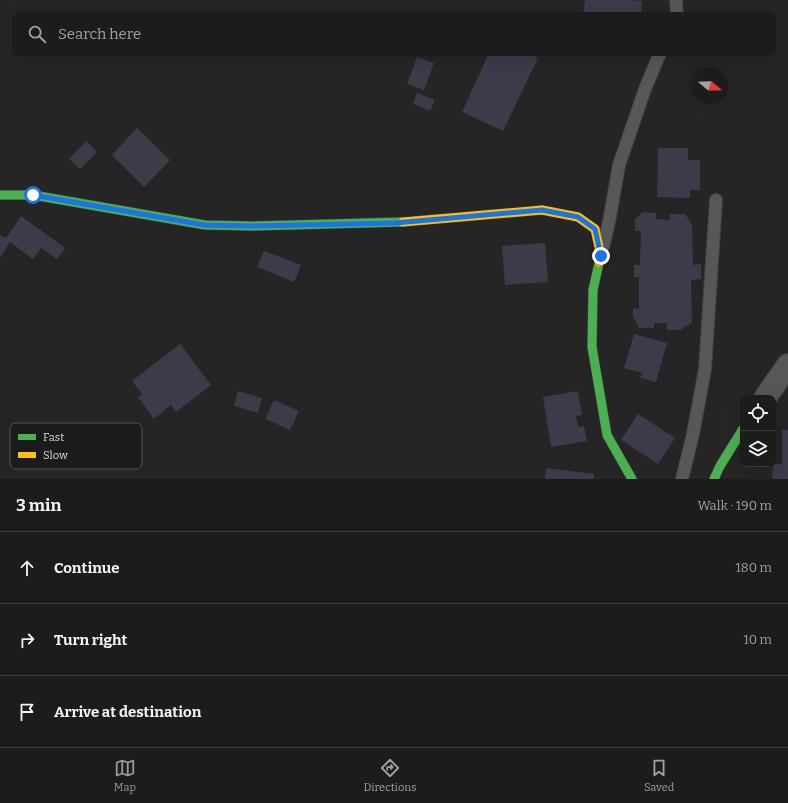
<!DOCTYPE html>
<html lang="en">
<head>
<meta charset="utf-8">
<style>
	body { margin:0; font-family:Bitter,serif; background:#252525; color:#f1f3f6 }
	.controls { position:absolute; right:12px; bottom:12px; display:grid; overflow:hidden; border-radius:8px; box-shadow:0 4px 16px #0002 }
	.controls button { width:36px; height:36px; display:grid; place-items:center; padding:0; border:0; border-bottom:1px solid #3a3a3b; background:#1c1c1c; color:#f1f3f6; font:20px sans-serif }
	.compass { position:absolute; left:692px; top:68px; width:36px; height:36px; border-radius:50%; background:#1c1c1c; box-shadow:0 4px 16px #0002; rotate:109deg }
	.stop { position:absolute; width:12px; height:12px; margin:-9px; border:3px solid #1a73e8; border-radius:50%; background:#fff }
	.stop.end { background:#1a73e8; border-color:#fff; box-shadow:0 1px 4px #0008 }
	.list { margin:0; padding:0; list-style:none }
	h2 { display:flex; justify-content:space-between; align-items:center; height:52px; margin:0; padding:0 16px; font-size:17px }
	h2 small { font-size:13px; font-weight:400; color:#a0a1a3 }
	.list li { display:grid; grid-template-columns:26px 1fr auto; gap:12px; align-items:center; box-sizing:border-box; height:72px; padding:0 16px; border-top:1px solid #3a3a3b }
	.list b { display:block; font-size:15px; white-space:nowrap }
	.list em { font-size:13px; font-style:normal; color:#a0a1a3 }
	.icon { flex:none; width:22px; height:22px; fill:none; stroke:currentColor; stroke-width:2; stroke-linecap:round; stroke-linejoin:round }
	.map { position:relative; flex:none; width:788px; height:479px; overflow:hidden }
	.search { position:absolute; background:#1c1c1c; box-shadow:0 4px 16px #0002; left:12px; right:12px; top:12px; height:44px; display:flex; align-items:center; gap:10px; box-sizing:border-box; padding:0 14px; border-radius:8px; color:#a0a1a3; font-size:15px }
	.sheet { height:268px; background:#1c1c1c }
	nav { display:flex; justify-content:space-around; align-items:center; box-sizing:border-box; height:56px; border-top:1px solid #3a3a3b; background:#1c1c1c; font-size:11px; color:#a0a1a3 }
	nav a { display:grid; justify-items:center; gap:2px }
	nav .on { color:#9a9a9c }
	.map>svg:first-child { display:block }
</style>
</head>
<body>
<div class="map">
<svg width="788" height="479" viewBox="0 0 788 479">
	<rect width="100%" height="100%" fill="#252526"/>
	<g fill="#3d3a4a">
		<polygon points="585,0 632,0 642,1 641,15 583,15"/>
		<polygon points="489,53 528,53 538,58 503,131 462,112"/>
		<polygon points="417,57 434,63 424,90 407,84"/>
		<polygon points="417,93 435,100 430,111 413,104"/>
		<polygon points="137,128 170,160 144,187 112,155"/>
		<polygon points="86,141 97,152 80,169 69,159"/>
		<polygon points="658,148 688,148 688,160 700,160 700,190 690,190 690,198 657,197"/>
		<polygon points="643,212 656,213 656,219 670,220 670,214 685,214 692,224 693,265 701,264 701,279 691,280 692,323 680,330 667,330 667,323 654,323 654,328 639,328 633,317 633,308 639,309 639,277 634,277 634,265 640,265 641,231 635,231 635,219"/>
		<polygon points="21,216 65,248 57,259 41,248 33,259 10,242 0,258 0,235 6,238"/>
		<polygon points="545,243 548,282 505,285 502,246"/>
		<polygon points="264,251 301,265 294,282 257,267"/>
		<polygon points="634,334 667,343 656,382 640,378 642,373 624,368"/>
		<polygon points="180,344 211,385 176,412 171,405 154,419 138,397 142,394 132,381"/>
		<polygon points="238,391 262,398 258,413 234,406"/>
		<polygon points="578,391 582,415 576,416 578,427 584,426 587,441 551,447 543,397"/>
		<polygon points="274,400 299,411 290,430 265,419"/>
		<polygon points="638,414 675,438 658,464 621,440"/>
		<polygon points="782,430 788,430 788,479 772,479 773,464 782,464"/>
		<polygon points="546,468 594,474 594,479 545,479"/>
	</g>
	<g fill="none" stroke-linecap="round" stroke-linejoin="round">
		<g stroke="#424243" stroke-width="14">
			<g id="lane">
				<polyline points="676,0 677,15"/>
				<polyline points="603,247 609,222 619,165 645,89 660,53"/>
				<polyline points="682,479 693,434 705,369 716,200"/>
			</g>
		</g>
		<g stroke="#424243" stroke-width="24">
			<polyline id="street" points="765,398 788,365"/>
		</g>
		<g stroke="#424243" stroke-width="10">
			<g id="fast">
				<polyline points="0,195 33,195 205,225 252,226 403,222"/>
				<polyline points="599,263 593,290 592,347 607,435 632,479"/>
				<polyline points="714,479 720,466 743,429"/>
			</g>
		</g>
		<g stroke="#424243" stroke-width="10">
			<polyline id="slow" points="403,222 542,210 578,217 595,229 601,256 599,263"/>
		</g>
		<use href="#lane" stroke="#575757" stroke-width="12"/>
		<use href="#street" stroke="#575757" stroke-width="22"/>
		<use href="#fast" stroke="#4caf50" stroke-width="9"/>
		<use href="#slow" stroke="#ffc107" stroke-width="9"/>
	</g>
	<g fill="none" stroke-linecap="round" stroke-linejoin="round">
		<polyline stroke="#1a73e8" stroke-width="5" points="33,195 204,225 252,226 395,223 542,210 578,217 595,229 601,256"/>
	</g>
	<rect x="10" y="423" width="132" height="46" rx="6" fill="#1b1b1d" stroke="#545456" stroke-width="1"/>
	<rect x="18" y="434" width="18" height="6" fill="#4caf50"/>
	<rect x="18" y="452" width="18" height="6" fill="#ffc107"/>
	<g font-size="11" fill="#d9d9db">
		<text x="43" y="441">Fast</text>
		<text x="43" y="459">Slow</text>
	</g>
</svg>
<div class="controls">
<button><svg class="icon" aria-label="locate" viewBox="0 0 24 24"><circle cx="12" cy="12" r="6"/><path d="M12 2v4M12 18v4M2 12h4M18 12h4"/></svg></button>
<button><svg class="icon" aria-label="layers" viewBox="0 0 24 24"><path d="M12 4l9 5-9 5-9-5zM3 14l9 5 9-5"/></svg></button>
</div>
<svg class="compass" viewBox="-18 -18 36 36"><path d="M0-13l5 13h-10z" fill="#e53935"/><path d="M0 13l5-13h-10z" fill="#a0a1a3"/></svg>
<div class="stop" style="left:33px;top:195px"></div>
<div class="stop end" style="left:601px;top:256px"></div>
<div class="search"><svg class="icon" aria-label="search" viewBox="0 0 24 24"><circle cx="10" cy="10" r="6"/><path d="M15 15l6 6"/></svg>Search here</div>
</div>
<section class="sheet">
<h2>3 min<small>Walk · 190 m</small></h2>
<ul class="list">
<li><svg class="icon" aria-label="ahead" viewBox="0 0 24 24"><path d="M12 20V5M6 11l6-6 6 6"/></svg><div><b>Continue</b></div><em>180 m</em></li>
<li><svg class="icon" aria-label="right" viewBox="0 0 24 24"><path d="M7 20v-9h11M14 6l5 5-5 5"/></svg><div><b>Turn right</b></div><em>10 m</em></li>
<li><svg class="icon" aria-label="arrive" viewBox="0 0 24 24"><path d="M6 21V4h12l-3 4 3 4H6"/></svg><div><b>Arrive at destination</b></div></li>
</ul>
</section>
<nav>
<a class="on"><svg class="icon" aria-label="map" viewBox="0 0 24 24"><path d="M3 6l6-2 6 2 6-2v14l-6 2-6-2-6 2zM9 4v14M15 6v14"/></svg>Map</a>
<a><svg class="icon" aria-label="directions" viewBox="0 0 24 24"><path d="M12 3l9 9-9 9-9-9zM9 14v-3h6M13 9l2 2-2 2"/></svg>Directions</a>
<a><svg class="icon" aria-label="saved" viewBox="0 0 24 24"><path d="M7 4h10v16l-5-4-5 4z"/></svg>Saved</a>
</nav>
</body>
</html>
